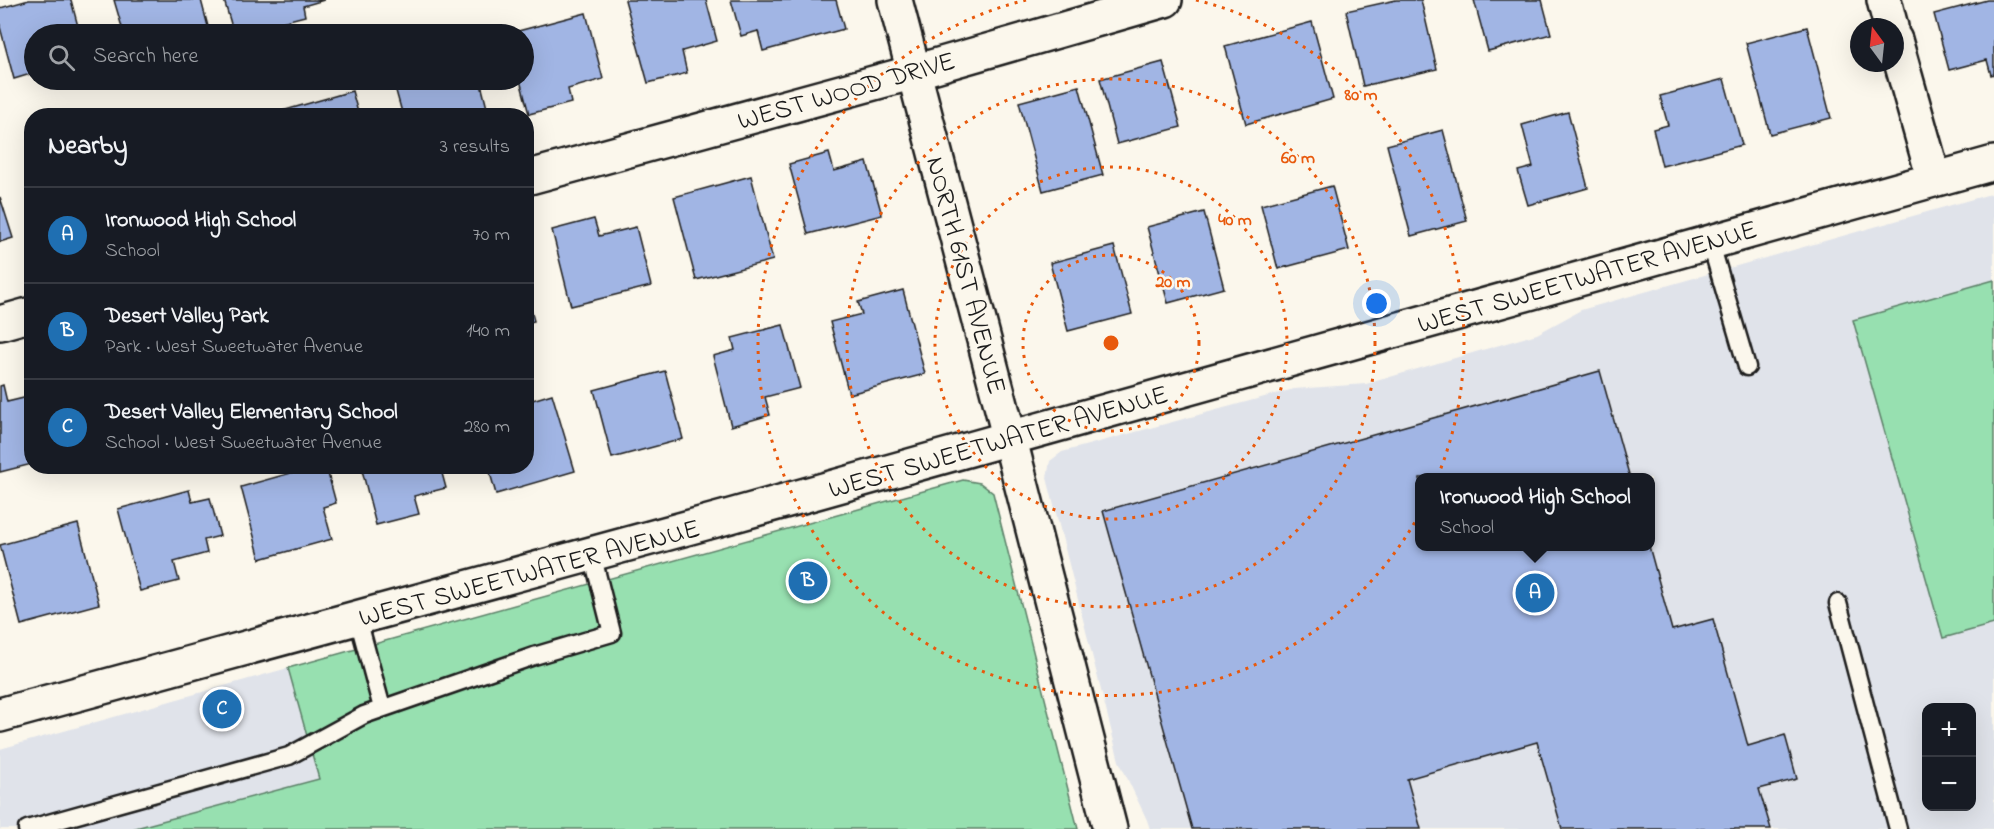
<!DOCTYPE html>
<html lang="en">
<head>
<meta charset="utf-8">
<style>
	body { margin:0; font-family:"Indie Flower",sans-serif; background:#242831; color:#f1f3f6 }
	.controls { position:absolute; right:18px; bottom:18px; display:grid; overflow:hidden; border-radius:12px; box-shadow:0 6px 24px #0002 }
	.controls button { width:54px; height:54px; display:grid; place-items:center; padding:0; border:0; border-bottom:2px solid #363941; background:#171b24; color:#f1f3f6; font:30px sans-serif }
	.compass { position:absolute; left:1850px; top:18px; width:54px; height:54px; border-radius:50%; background:#171b24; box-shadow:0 6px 24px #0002; rotate:345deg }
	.you { position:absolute; left:1377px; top:304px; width:21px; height:21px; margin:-15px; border:4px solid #fff; border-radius:50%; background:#1a73e8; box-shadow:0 0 0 9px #1a73e833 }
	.badge { display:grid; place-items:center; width:39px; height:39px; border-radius:50%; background:#1f6fb2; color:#fff; font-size:20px; font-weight:700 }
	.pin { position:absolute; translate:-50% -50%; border:3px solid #fff; box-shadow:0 2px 6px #0006 }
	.popup { position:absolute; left:1415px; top:473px; width:240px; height:78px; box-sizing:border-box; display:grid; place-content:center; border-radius:12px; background:#171b24; filter:drop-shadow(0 2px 4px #0005); font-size:20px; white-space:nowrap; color:#9ea1a6 }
	.popup b { font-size:22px; color:#f1f3f6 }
	.popup::after { content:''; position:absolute; left:50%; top:100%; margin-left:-12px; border:12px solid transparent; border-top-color:#171b24 }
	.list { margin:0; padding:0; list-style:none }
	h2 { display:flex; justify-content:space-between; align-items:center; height:78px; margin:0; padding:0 24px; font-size:26px }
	h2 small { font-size:20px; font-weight:400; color:#9ea1a6 }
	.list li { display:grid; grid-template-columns:39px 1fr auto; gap:18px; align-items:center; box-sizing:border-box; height:96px; padding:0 24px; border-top:2px solid #363941 }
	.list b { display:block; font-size:22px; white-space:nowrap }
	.list p { margin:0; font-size:20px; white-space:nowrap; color:#9ea1a6 }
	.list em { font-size:20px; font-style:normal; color:#9ea1a6 }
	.icon { flex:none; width:33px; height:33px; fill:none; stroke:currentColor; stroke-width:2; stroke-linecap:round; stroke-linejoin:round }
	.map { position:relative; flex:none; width:1994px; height:829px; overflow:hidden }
	.search { position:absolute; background:#171b24; box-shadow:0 6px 24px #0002; left:24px; top:24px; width:510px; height:66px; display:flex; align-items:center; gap:15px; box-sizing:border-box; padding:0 21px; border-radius:33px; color:#9ea1a6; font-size:22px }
	.panel { position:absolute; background:#171b24; box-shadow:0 6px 24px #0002; left:24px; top:108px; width:510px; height:366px; border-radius:24px }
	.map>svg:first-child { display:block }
</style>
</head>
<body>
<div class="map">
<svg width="1994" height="829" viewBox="0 0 1994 829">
	<rect width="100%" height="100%" fill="#fbf7ec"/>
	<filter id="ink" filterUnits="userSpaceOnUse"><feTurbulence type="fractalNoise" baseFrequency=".0167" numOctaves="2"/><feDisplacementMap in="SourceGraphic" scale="12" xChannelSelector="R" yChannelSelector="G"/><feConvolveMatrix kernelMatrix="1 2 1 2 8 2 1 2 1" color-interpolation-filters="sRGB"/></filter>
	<g filter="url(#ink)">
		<g fill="#e0e3ea" fill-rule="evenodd">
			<path d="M1994 193V829H1150L1147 820 1119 761 1047 478 1050 461 1062 452 1294 389 1366 384 1537 334 1581 310ZM1420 478H1651V546H1420ZM1926 708H1972V806H1926Z"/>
			<polygon points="288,668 319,779 132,829 0,829 0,749"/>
		</g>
		<g fill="#97e0b0" stroke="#5a7e66" stroke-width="1.5">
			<polygon points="1994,280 1994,624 1943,638 1853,320"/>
			<polygon points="963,480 980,483 993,493 1078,829 132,829 319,779 288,668"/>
		</g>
		<g fill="#a1b5e4" stroke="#1c1c1c" stroke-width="1.5">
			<polygon points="29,0 71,0 80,34 34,34 34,73 14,79 0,27 0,8"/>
			<polygon points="114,0 201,0 210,34 124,34"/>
			<polygon points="224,0 324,0 303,6 305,16 234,34"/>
			<polygon points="625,0 706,0 717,41 682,51 687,73 648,83"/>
			<polygon points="731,0 836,0 844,29 763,51 758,31 741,36"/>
			<polygon points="1396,0 1421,0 1437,69 1363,86 1346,11"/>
			<polygon points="1474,0 1542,0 1551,34 1488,51"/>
			<polygon points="1987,0 1994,0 1994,74 1991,75 1987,60 1949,70 1934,14"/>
			<polygon points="586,13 603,79 568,89 571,103 529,114 520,80 524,80 524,34 507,34"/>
			<polygon points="1312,22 1333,99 1246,124 1225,46"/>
			<polygon points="1807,27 1831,118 1770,134 1746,43"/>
			<polygon points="1163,62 1181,127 1117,144 1100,79"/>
			<polygon points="1724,79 1742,145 1662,166 1653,129 1668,125 1660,96"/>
			<polygon points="393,80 480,80 489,116 403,116"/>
			<polygon points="1079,86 1103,175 1043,191 1019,102"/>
			<polygon points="352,91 359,116 276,116 275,113"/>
			<polygon points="1568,112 1588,188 1528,205 1518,171 1533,167 1522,125"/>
			<polygon points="1443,130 1467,221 1411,236 1387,145"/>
			<polygon points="829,153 834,171 867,162 882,215 808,234 789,164"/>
			<polygon points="751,176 773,260 696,280 674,197"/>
			<polygon points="1332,186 1349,250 1278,269 1261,205"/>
			<polygon points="0,197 13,238 0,242"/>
			<polygon points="1204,212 1224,288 1168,303 1147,227"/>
			<polygon points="594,219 599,236 636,227 651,286 571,306 552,230"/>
			<polygon points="1114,246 1132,314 1068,331 1050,263"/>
			<polygon points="903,290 925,374 849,394 830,322 862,314 858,302"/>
			<polygon points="526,291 534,321 526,323"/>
			<polygon points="783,325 800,388 765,397 770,415 731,426 713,356 735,350 732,338"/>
			<polygon points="665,371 683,439 612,458 594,390"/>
			<polygon points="1600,371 1630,478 1420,478 1420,546 1649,546 1672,630 1713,619 1748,746 1785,735 1797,779 1759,789 1771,829 1562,829 1537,742 1407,779 1421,829 1192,829 1103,511"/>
			<polygon points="3,385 7,402 32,396 32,464 0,472 0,386"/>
			<polygon points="552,394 575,471 496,494 488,466 526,466 526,402"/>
			<polygon points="316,466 326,466 336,503 323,507 332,539 260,559 241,487"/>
			<polygon points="361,466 440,466 446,488 414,496 419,514 376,525"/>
			<polygon points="189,490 192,502 210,498 220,536 204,540 207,553 174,562 179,581 140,591 118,509"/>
			<polygon points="78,524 99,604 21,625 0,545"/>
		</g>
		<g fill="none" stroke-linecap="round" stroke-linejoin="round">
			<g stroke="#1c1c1c" stroke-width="21">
				<g id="lane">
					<polyline points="1710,241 1747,367"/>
					<polyline points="1838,603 1898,829"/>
					<polyline points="358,619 382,708"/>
					<polyline points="27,829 289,756 364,715 534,656 612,633 592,554"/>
				</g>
			</g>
			<g stroke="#1c1c1c" stroke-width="38">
				<g id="street">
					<polyline points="895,0 1000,401 1110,829"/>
					<polyline points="1884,0 1891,27"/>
					<polyline points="1895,40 1934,179"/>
					<polyline points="526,178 914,72 1165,0"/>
					<polyline points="0,323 32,314"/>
				</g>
			</g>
			<g stroke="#1c1c1c" stroke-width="38">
				<polyline id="secondary" points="0,715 727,517 1994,163"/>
			</g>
			<use href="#lane" stroke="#fbf7ec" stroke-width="16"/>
			<use href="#street" stroke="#fbf7ec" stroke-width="33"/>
			<use href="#secondary" stroke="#fbf7ec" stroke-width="33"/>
		</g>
	</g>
	<g fill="none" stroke="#e8590c" stroke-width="3" stroke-dasharray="3 6">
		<circle cx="1111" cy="343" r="88"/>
		<circle cx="1111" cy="343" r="176"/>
		<circle cx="1111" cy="343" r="264"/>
		<path d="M1196 0A353 353 0 1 1 1026 0"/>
	</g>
	<g text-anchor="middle" stroke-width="5" stroke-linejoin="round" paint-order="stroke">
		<g font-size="27" fill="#1c1c1c" stroke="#fbf7ec">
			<text transform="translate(846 90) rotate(-16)" y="9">WEST WOOD DRIVE</text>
			<text transform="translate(967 275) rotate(75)" y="9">NORTH 61ST AVENUE</text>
			<text transform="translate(1587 276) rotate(-16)" y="9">WEST SWEETWATER AVENUE</text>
			<text transform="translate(998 441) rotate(-16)" y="9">WEST SWEETWATER AVENUE</text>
			<text transform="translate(529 572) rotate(-15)" y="9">WEST SWEETWATER AVENUE</text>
		</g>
	</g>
	<circle cx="1111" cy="343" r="9" fill="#e8590c" stroke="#fbf7ec" stroke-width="3"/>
	<g font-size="18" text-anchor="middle" font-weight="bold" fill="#e8590c" stroke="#fbf7ec" stroke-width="5" stroke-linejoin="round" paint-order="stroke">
		<text x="1361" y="100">80 m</text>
		<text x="1298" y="163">60 m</text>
		<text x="1235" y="225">40 m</text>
		<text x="1173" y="287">20 m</text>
	</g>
</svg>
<div class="controls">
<button>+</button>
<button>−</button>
</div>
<svg class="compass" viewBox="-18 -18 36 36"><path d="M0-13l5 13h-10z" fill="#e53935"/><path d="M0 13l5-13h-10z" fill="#9ea1a6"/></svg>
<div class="you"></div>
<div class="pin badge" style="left:1535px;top:593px">A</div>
<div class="popup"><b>Ironwood High School</b>School</div>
<div class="pin badge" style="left:808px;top:581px">B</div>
<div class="pin badge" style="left:222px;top:709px">C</div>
<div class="search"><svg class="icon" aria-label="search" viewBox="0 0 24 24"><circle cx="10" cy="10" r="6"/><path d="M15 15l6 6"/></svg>Search here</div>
<section class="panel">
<h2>Nearby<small>3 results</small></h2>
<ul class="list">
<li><span class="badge">A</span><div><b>Ironwood High School</b><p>School</p></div><em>70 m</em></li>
<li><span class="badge">B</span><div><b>Desert Valley Park</b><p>Park · West Sweetwater Avenue</p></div><em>140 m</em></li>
<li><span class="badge">C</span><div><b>Desert Valley Elementary School</b><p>School · West Sweetwater Avenue</p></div><em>280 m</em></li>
</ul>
</section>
</div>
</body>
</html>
